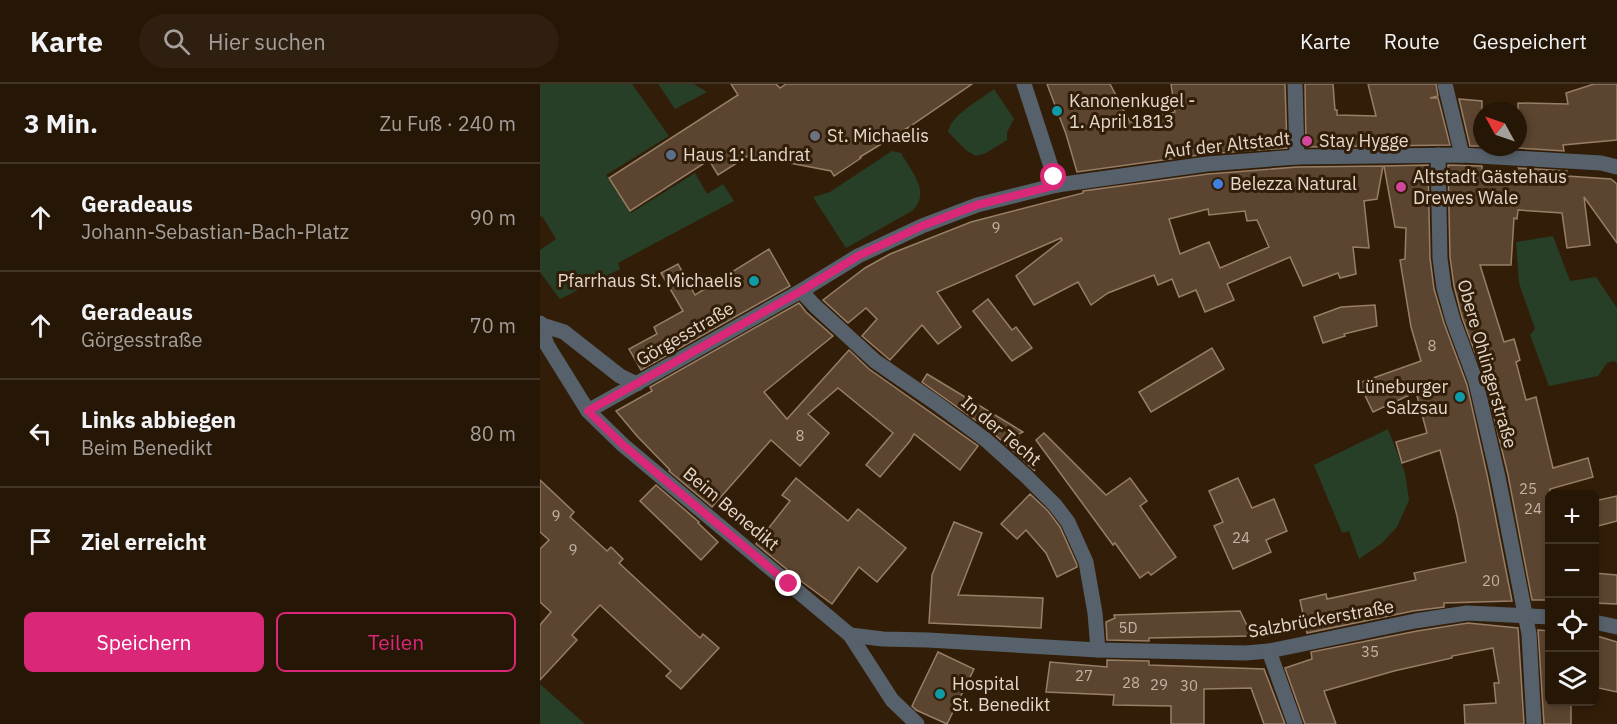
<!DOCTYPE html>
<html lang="de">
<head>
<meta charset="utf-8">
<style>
	body { margin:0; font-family:"IBM Plex Sans",sans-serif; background:#2e1f10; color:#f1f3f6 }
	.controls { position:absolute; right:18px; bottom:18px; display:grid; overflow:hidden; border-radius:9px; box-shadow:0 3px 9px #0003 }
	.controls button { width:54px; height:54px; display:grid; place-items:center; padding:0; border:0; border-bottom:2px solid #423528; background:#261606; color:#f1f3f6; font:30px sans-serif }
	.compass { position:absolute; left:933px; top:18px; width:54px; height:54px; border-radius:50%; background:#261606; box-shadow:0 3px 9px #0003; rotate:310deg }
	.stop { position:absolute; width:18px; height:18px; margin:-14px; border:4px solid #db2777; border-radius:50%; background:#fff }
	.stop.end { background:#db2777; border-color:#fff; box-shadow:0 2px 6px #0008 }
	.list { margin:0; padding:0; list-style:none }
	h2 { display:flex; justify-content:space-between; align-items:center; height:78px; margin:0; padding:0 24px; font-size:26px }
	h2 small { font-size:20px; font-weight:400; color:#a49f9b }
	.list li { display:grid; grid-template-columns:39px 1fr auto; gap:18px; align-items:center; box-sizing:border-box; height:108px; padding:0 24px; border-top:2px solid #423528 }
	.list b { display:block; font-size:22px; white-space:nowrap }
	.list p { margin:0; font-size:20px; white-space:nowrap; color:#a49f9b }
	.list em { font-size:20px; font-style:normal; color:#a49f9b }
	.actions { display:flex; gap:12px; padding:18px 24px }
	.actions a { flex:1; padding:14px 0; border:2px solid #db2777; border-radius:9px; text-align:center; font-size:21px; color:#db2777 }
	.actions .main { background:#db2777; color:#fff }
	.icon { flex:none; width:33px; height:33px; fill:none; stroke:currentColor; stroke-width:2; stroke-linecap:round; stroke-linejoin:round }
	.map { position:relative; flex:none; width:1077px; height:640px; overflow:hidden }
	header { display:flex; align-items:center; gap:36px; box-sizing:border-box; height:84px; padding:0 30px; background:#261606; border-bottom:2px solid #423528 }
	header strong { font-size:28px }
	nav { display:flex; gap:33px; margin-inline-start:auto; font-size:21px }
	.search { width:420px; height:54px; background:#2e1f10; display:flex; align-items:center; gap:15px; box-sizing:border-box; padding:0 21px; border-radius:33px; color:#a49f9b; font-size:22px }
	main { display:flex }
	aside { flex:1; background:#261606 }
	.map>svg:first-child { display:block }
</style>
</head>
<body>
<header>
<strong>Karte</strong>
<div class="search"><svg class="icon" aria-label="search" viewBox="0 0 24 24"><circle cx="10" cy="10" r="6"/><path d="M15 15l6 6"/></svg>Hier suchen</div>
<nav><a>Karte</a><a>Route</a><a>Gespeichert</a></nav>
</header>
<main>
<aside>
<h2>3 Min.<small>Zu Fuß · 240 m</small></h2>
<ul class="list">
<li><svg class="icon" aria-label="ahead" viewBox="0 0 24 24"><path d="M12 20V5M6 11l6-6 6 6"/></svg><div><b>Geradeaus</b><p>Johann-Sebastian-Bach-Platz</p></div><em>90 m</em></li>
<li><svg class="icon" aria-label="ahead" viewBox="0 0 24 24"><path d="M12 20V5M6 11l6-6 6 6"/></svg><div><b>Geradeaus</b><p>Görgesstraße</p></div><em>70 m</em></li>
<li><svg class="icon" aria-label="left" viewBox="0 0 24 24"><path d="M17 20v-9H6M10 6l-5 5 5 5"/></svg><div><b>Links abbiegen</b><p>Beim Benedikt</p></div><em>80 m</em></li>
<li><svg class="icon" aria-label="arrive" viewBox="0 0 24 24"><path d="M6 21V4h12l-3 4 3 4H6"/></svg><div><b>Ziel erreicht</b></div></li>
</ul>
<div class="actions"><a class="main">Speichern</a><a>Teilen</a></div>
</aside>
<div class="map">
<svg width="1077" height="640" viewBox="0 0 1077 640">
	<rect width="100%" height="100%" fill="#321e08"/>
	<g fill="#273e27">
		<polygon points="0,0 92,0 129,52 66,91 91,129 155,89 167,110 183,100 194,117 78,179 80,185 20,215 0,188 0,166 16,155 2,132 0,133"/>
		<polygon points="118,0 154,0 167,8 135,25"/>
		<path d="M454 5 474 35 467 48V56L446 69 436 72 427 67 408 48C410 32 441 15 454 5Z"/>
		<path d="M352 67 361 69C371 87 392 109 372 127L306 164 273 113 290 108Z"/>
		<polygon points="1013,152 1030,197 1056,193 1077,224 1077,279 1073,277 1067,279 1058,292 1009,302 990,251 995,245 979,199 976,158"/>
		<polygon points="848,345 865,389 869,416 857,443 842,459 819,475 809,447 802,449 774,381"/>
		<polygon points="0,600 45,640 0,640"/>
	</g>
	<g fill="#5c4530" stroke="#977e66" stroke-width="1.5" fill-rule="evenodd">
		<polygon points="191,0 236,0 240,4 246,0 432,0 369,43 320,73 321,74 294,92 291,87 213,72 211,70 178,91 169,76 90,127 69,94 198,11"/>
		<polygon points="507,0 570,0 590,38 621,33 621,31 635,28 631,0 745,0 747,64 666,70 537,88 526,50"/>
		<polygon points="765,0 793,0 795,26 797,26 797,31 836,32 828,0 896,0 898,12 890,14 898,14 910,61 766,63"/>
		<polygon points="1054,0 1077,0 1077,56 1023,61 1024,67 978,64 978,19 1028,20 1026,9"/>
		<polygon points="919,15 942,17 942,62 930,62"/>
		<polygon points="888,81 890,174 894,205 904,239 927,301 948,395 972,517 904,519 904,523 873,527 767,549 760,516 786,510 787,515 876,496 874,489 926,478 917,432 900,366 862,379 856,358 887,349 876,308 833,328 819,299 881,277 871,243 860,176 865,175 866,144 855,143 844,82"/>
		<polygon points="908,81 942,82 942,87 978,90 978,84 1027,87 1027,92 1071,95 1077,100 1077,159 1044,113 1050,161 1027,164 1022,129 978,126 977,135 974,134 971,181 940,181 964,258 974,255 980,276 976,278 986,316 996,313 1013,384 1048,374 1053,393 1010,405 1010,516 992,516 968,391 945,296 922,233 914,202 910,173"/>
		<path d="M843 82 837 115 824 117 829 164 813 163 816 190 800 194 798 189 763 202 750 173 687 200 694 216 665 228 656 206 639 213 632 195 618 201 614 191 568 209 551 221 538 198 494 221 476 192 522 156 521 154 397 208 421 243 398 260 382 241 350 276 322 252 337 235 326 224 308 239 283 216 325 184 350 170 431 138 543 109V107L668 90 757 83ZM668 125 669 131 705 127 707 137 717 136 729 163 680 184 669 158 640 170 629 135Z"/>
		<polygon points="229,165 250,202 101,286 89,265 117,250 114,243 143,227 121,189 138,180 155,211"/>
		<polygon points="448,215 472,246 476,243 492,264 472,277 433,227"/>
		<polygon points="259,219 266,228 293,252 224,308 247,335 309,266 329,285 438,362 420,386 374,350 370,357 340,393 326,381 353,349 298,304 268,330 289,349 260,382 231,356 172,423 129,387 130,386 97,352 76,327 112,307 110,303"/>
		<polygon points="835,221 837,242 804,250 805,252 783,259 774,233 801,223"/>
		<polygon points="672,264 684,285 611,328 599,308"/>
		<polygon points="387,290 483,348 477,351 495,387 452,348 382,298"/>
		<polygon points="504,349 566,411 590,394 607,417 600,422 636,473 611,491 608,488 600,494 575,459 573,461 496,356"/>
		<polygon points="256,394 308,437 318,425 366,464 337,498 319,483 292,520 261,497 216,460 250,417 242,411"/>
		<polygon points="698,394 712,424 734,415 747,447 726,456 731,468 693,485 674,442 683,438 669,407"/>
		<polygon points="0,396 34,428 30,433 67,467 71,463 83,475 79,479 160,554 163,550 179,564 141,605 126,592 131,587 60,521 32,551 37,556 0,596 0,541 11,528 0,518 0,465 9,456 0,448"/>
		<polygon points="116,401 159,438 158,439 178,458 161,476 100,417"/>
		<polygon points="490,410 508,427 520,443 537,481 537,483 517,493 506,469 486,446 477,455 461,440"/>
		<polygon points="1077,412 1077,437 1054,443 1054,417"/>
		<polygon points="414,438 442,449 418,511 503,514 501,544 389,539 392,491"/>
		<polygon points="1054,489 1077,491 1077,520 1054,519"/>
		<polygon points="700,527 712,552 609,554 609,557 567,556 566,538 575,534 574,531"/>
		<polygon points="928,539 978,544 984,640 925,640 924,621 956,619 954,599 959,599 953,564 912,572 912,574 854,587 784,607 796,640 765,640 745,584 772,575 771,568 877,547"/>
		<polygon points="998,546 1010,547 1010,618 1031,618 1031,640 1004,640"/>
		<polygon points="1054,551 1077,558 1077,608 1054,603"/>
		<polygon points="398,568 434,585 407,640 376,626 372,622"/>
		<polygon points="567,576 609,577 609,581 724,585 745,640 724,640 711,604 664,605 664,640 631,640 631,622 573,621 574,611 506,608 510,578 567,583"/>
	</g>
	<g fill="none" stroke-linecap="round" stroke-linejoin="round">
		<g stroke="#57616b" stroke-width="15">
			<polyline points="484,0 517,101"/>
			<polyline points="755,0 757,73"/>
			<polyline points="905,0 922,71"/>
			<polyline points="898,71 900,174 904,204 913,236 936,298 958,393 989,550 994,640"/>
			<polyline points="261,207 275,222 335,277 396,319 446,356 486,392 515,421 528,438 546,478 555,529 558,566"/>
			<polyline points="0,239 7,261 48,327 83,361 310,551 352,616 377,640"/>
			<polyline points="2,241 24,248 80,292 97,300"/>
			<polyline points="48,327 261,207 318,172 382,142 437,121 517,101 667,80 757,73 922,71 1061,79 1077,83"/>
			<polyline points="1054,538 1077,543"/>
			<polyline points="310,551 343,555 388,556 558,566 705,569 729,567 875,537 927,529 1010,533"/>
			<polyline points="729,567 755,640"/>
		</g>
	</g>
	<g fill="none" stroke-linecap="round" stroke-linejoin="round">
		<polyline stroke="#db2777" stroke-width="8" points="249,500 83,361 48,327 261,207 318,172 382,142 437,121 517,101 514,93"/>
	</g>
	<g fill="#0f9aa8" stroke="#321e08" stroke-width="2">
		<circle cx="517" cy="27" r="6"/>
		<circle cx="214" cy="197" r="6"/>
		<circle cx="920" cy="313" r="6"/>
		<circle cx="400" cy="610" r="6"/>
	</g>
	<circle fill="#6b7280" stroke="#321e08" stroke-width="2" cx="275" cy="52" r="6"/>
	<g fill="#d1479c" stroke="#321e08" stroke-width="2">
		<circle cx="767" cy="57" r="6"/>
		<circle cx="861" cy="103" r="6"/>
	</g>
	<circle fill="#5c6f8a" stroke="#321e08" stroke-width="2" cx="131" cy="71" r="6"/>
	<circle fill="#3f7fe0" stroke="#321e08" stroke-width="2" cx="678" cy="100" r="6"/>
	<g text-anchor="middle" stroke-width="6" stroke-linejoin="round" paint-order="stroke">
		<g font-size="15" fill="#c3b3a4">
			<text x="456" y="149">9</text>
			<text x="892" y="267">8</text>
			<text x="260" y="357">8</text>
			<text x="988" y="410">25</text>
			<text x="993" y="430">24</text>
			<text x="16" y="437">9</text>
			<text x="701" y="459">24</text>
			<text x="33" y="471">9</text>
			<text x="951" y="502">20</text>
			<text x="588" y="549">5D</text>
			<text x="830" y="573">35</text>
			<text x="544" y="597">27</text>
			<text x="591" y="604">28</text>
			<text x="619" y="606">29</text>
			<text x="649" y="607">30</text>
		</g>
		<g font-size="18" fill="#e5d8cb" stroke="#321e08" text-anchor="start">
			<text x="529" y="23">Kanonenkugel -<tspan x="529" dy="21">1. April 1813</tspan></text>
			<text x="287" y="58">St. Michaelis</text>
			<text x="779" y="63">Stay Hygge</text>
			<text x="143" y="77">Haus 1: Landrat</text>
			<text x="873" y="99">Altstadt Gästehaus<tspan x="873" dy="21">Drewes Wale</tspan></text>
			<text x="690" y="106">Belezza Natural</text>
			<text x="202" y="203" text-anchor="end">Pfarrhaus St. Michaelis</text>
			<text x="908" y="309" text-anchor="end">Lüneburger<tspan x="908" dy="21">Salzsau</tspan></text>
			<text x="412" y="606">Hospital<tspan x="412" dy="21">St. Benedikt</tspan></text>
		</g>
		<g font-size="18" fill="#e5d8cb" stroke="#321e08">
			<text transform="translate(687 61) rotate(-6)" y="6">Auf der Altstadt</text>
			<text transform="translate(145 250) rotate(-30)" y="6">Görgesstraße</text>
			<text transform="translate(947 280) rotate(74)" y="6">Obere Ohlingerstraße</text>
			<text transform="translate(461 347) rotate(40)" y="6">In der Techt</text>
			<text transform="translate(191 425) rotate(40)" y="6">Beim Benedikt</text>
			<text transform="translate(781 535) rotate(-10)" y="6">Salzbrückerstraße</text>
		</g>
	</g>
</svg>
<div class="controls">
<button>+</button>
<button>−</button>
<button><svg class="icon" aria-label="locate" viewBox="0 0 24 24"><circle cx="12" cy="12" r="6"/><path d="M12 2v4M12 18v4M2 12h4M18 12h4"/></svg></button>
<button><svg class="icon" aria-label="layers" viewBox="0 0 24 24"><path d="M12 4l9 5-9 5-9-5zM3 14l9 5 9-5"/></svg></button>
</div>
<svg class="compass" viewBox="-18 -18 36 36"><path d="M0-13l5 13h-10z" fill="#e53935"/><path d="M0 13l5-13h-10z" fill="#a49f9b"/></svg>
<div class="stop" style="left:514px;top:93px"></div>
<div class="stop end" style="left:249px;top:500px"></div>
</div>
</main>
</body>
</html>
